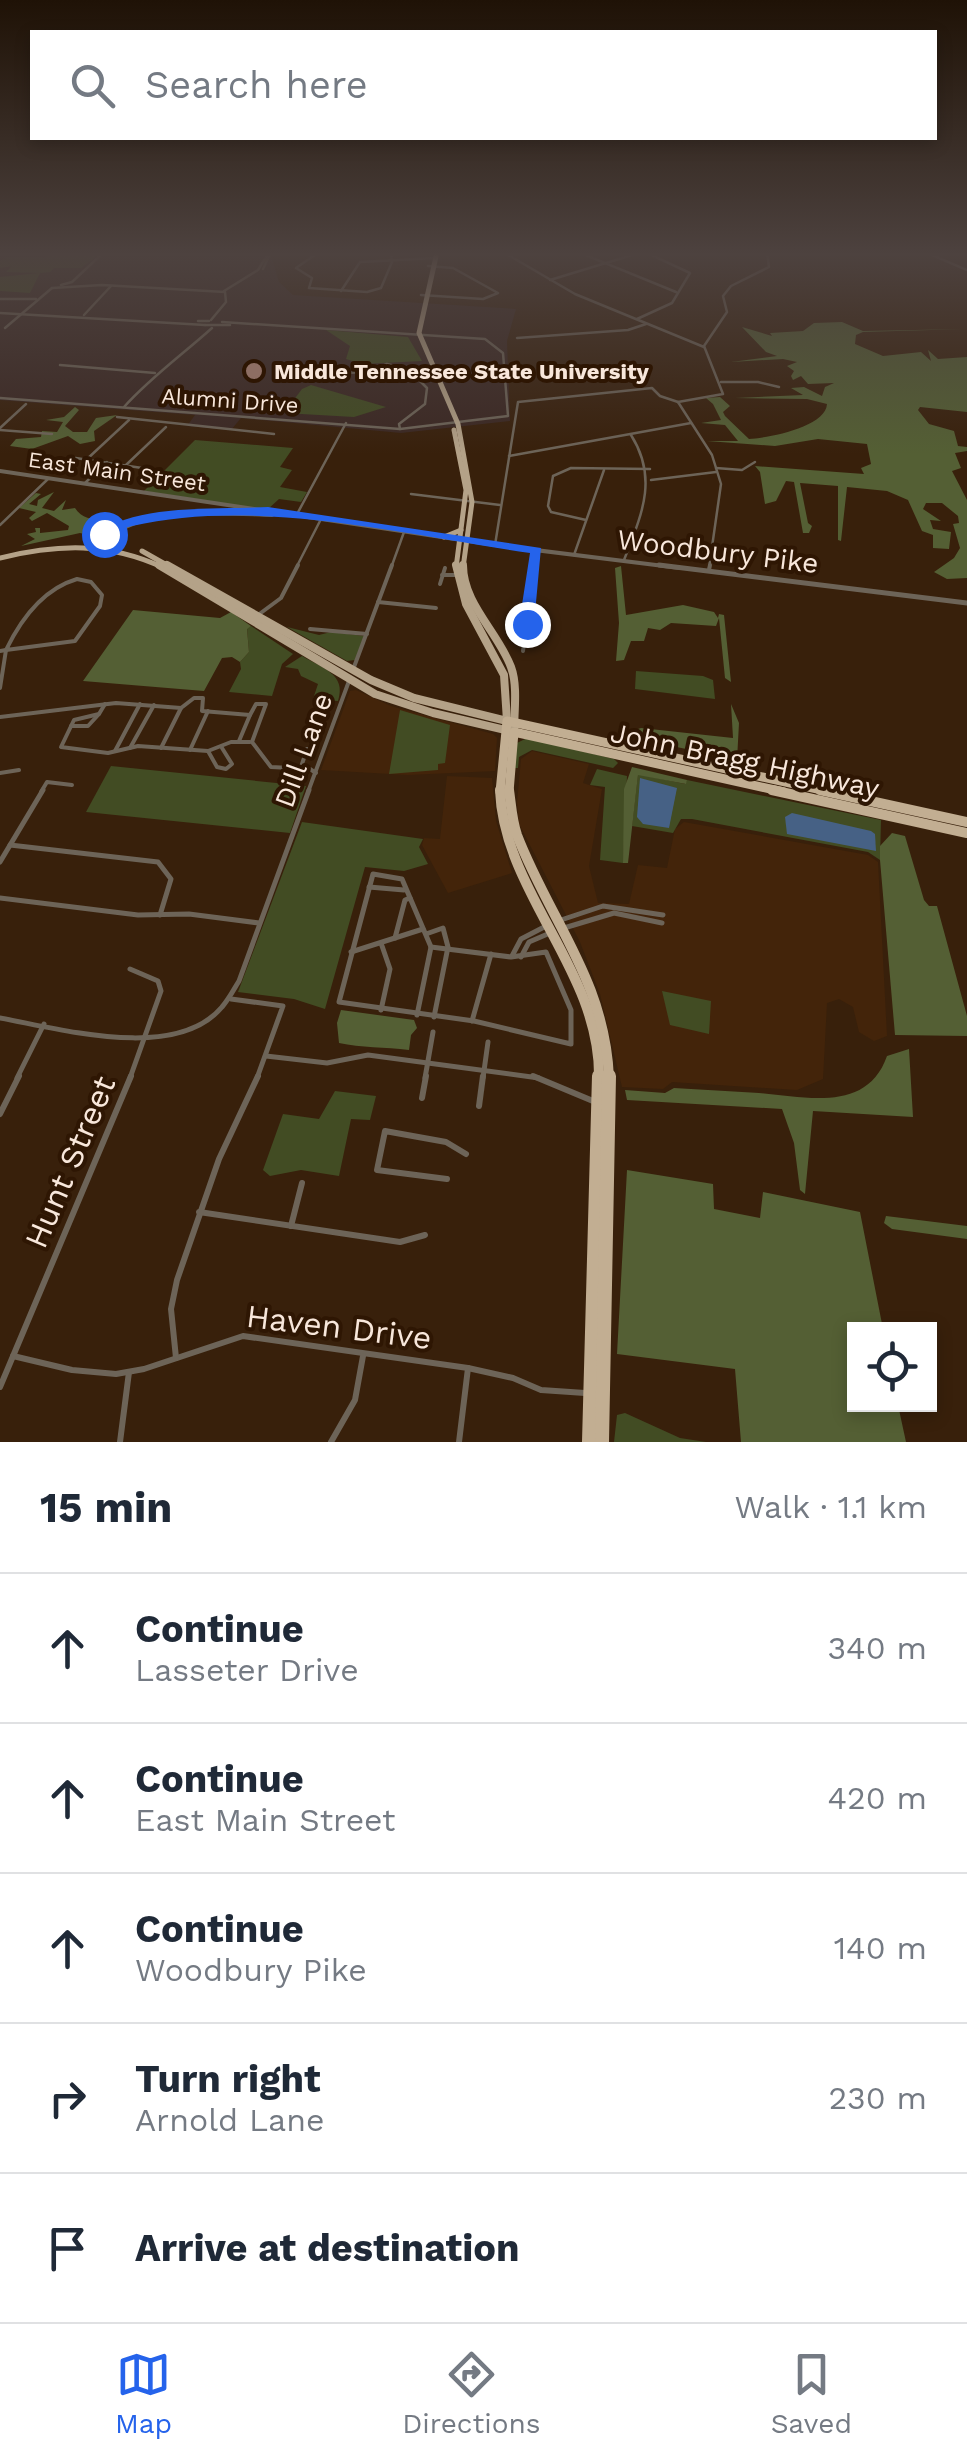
<!DOCTYPE html>
<html lang="en">
<head>
<meta charset="utf-8">
<style>
	body { margin:0; font-family:"Work Sans",sans-serif; background:#f2f2f3; color:#1f2937 }
	.controls { position:absolute; right:30px; bottom:30px; display:grid; overflow:hidden; border-radius:0px; box-shadow:0 5px 15px #0003 }
	.controls button { width:90px; height:90px; display:grid; place-items:center; padding:0; border:0; border-bottom:2px solid #e0e1e3; background:#fff; color:#1f2937; font:50px sans-serif }
	.stop { position:absolute; width:30px; height:30px; margin:-22px; border:8px solid #2563eb; border-radius:50%; background:#fff }
	.stop.end { background:#2563eb; border-color:#fff; box-shadow:0 2px 10px #0008 }
	.list { margin:0; padding:0; list-style:none }
	h2 { display:flex; justify-content:space-between; align-items:center; height:130px; margin:0; padding:0 40px; font-size:42px }
	h2 small { font-size:32px; font-weight:400; color:#747a83 }
	.list li { display:grid; grid-template-columns:65px 1fr auto; gap:30px; align-items:center; box-sizing:border-box; height:150px; padding:0 40px; border-top:2px solid #e0e1e3 }
	.list b { display:block; font-size:38px; white-space:nowrap }
	.list p { margin:0; font-size:32px; white-space:nowrap; color:#747a83 }
	.list em { font-size:32px; font-style:normal; color:#747a83 }
	.icon { flex:none; width:55px; height:55px; fill:none; stroke:currentColor; stroke-width:2; stroke-linecap:round; stroke-linejoin:round }
	.map { position:relative; flex:none; width:967px; height:1442px; overflow:hidden }
	.search { position:absolute; background:#fff; box-shadow:0 5px 15px #0003; left:30px; right:30px; top:30px; height:110px; display:flex; align-items:center; gap:25px; box-sizing:border-box; padding:0 35px; border-radius:0px; color:#747a83; font-size:38px }
	.sheet { height:880px; background:#fff }
	nav { display:flex; justify-content:space-around; align-items:center; box-sizing:border-box; height:140px; border-top:2px solid #e0e1e3; background:#fff; font-size:28px; color:#747a83 }
	nav a { display:grid; justify-items:center; gap:5px }
	nav .on { color:#2563eb }
	.map>svg:first-child { display:block }
</style>
</head>
<body>
<div class="map">
<svg width="967" height="1442" viewBox="0 0 967 1442">
	<rect width="100%" height="100%" fill="#38200b"/>
	<g fill="#43240a">
		<polygon points="356,690 391,706 493,734 497,738 495,771 408,775 321,770 350,691"/>
		<polygon points="532,751 589,764 583,783 602,789 589,866 598,903 629,904 638,865 667,868 675,829 684,822 868,855 878,862 887,1036 874,1041 859,1032 853,1007 839,999 827,1003 823,1079 797,1090 672,1082 663,1089 622,1087 600,994 580,942 519,824 517,803 521,759"/>
		<polygon points="447,776 492,778 496,821 512,873 448,893 422,845 424,838 440,839"/>
	</g>
	<polygon fill="#3b2823" points="0,252 270,252 279,282 293,295 516,309 507,341 510,421 401,433 241,418 231,430 187,426 195,415 0,400"/>
	<g fill="#424c23">
		<polygon points="51,252 102,252 81,268 54,268 50,272 40,273 30,293 0,291 0,277 39,273 6,272 12,266 0,268 0,261 7,257 45,258"/>
		<polygon points="326,330 408,337 422,361 362,364 346,359 350,346"/>
		<polygon points="311,385 386,407 354,417 284,413 302,389"/>
		<polygon points="195,440 293,448 280,467 292,470 280,487 307,492 301,502 279,499 267,510 144,491"/>
		<polygon points="251,626 293,654 282,664 272,696 229,692 241,669 240,662 249,652 247,628"/>
		<polygon points="287,627 319,635 331,632 364,636 355,660 347,661"/>
		<path d="M302 656C322 668 347 674 338 701L313 699 318 684 301 676 298 669 285 667Z"/>
		<polygon points="636,671 703,676 713,680 715,699 635,689"/>
		<polygon points="400,710 450,725 445,763 438,764 438,770 389,774"/>
		<polygon points="527,738 614,759 618,763 613,768 532,750 519,757 518,768 514,768 517,743"/>
		<polygon points="111,766 306,786 290,833 86,812"/>
		<polygon points="597,769 627,776 623,863 600,860 605,787 590,785"/>
		<polygon points="638,774 685,784 687,780 881,820 880,860 868,852 692,819 681,819 673,833 632,826"/>
		<polygon points="302,822 423,839 419,847 428,864 404,871 365,867 325,1009 294,999 238,992"/>
		<polygon points="662,991 711,1001 709,1034 670,1025"/>
		<polygon points="335,1091 376,1096 370,1120 351,1119 339,1176 301,1170 270,1176 263,1170 283,1114 319,1119"/>
		<polygon points="625,1413 680,1438 706,1442 614,1442 617,1415"/>
	</g>
	<g fill="#545f34">
		<path d="M842 322 863 331 965 329 863 332 856 335 855 344 883 356 921 352 931 361 928 350 938 359 967 357V412L920 407 918 410 929 424 954 431 958 446 967 447V451L955 453 961 468 952 471 967 500V578L947 579 934 572 954 558 960 548 953 524 959 523 958 516 942 503H926L923 509 941 521 930 520 933 529 951 532 949 549 933 548V535L922 531 908 500 887 491 847 487 841 541 838 540V486L800 483 808 523 812 526 809 533H803L794 482 786 481 776 501 765 504 760 472 755 466 864 474 861 468 871 464 867 444 818 439 775 446 707 441H738L725 425 701 423 721 420 713 404 706 398 720 397 730 406 723 412 725 416 749 439C768 438 826 427 827 404L807 399 735 398 803 395 791 388 804 387 822 396 825 387 834 383 808 384 801 376 793 380 791 376 794 371 787 366 797 362 783 359 731 362 777 356 766 352 742 327 772 336 770 333 803 331 814 323Z"/>
		<polygon points="75,407 79,410 65,426 73,432 87,432 96,418 117,415 94,431 95,441 80,444 68,436 32,449 10,446 16,439 41,437 42,431 57,432 63,422 46,420 64,417"/>
		<path d="M54 492 42 508 54 511 66 500 62 510 75 508C85 524 103 518 119 520L96 537 80 533 21 546 35 539 27 534 36 532 35 528H40V533L68 530 69 526 47 513 32 521 29 518 36 512 19 508 36 493 41 494 29 504 37 506 38 500Z"/>
		<polygon points="621,566 626,615 683,605 714,612 718,618 719,614 724,615 731,682 725,678 719,618 716,626 671,623 660,630 648,628 644,641 631,641 624,660 616,661 619,623 615,568"/>
		<polygon points="133,610 220,618 231,612 251,626 247,629 249,652 240,662 232,657 222,658 204,691 83,681"/>
		<polygon points="731,704 739,723 737,760 635,738 635,730 641,728 733,738"/>
		<polygon points="632,767 687,780 686,784 638,775 628,863 623,863 624,789"/>
		<polygon points="892,833 905,836 924,900 929,906 937,906 967,1016 967,1036 895,1035 880,860 880,846"/>
		<path d="M341 1010 414 1020 417 1028 411 1035 409 1050C385 1047 361 1048 339 1043L337 1023Z"/>
		<path d="M909 1049 913 1117 813 1111 805 1194 800 1190 794 1143 782 1109 627 1100 625 1090 665 1093 674 1088C702 1090 731 1091 759 1093 806 1097 867 1113 887 1056Z"/>
		<polygon points="627,1170 713,1184 714,1209 760,1218 763,1192 860,1212 883,1329 854,1330 854,1404 898,1405 906,1442 741,1442 735,1369 617,1354"/>
		<polygon points="886,1216 967,1226 967,1239 892,1229 884,1223"/>
	</g>
	<g fill="#466185">
		<polygon points="640,778 677,788 669,828 643,824 637,817"/>
		<polygon points="792,813 871,831 875,834 876,851 787,834 785,817"/>
	</g>
	<g fill="none" stroke-linecap="round" stroke-linejoin="round">
		<g stroke="#6d6458" stroke-width="2.5">
			<polyline points="319,252 296,268 312,278 309,288 367,292 381,288 392,262 391,252"/>
			<polyline points="503,252 575,294 704,347"/>
			<polyline points="578,252 676,292"/>
			<polyline points="925,252 967,270"/>
			<polyline points="263,269 271,252"/>
			<polyline points="550,280 642,252"/>
			<polyline points="61,285 72,282 104,252"/>
			<polyline points="52,288 102,285 225,292"/>
			<polyline points="224,291 258,270 269,252"/>
			<polyline points="341,291 360,262 435,258"/>
			<polyline points="421,295 483,299 498,293 453,268 428,266"/>
			<polyline points="0,299 36,299"/>
			<polyline points="0,313 205,325"/>
			<polyline points="84,315 111,286"/>
			<polyline points="637,319 672,303 690,273 645,252"/>
			<polyline points="211,320 226,302 225,292"/>
			<polyline points="198,321 209,321"/>
			<polyline points="205,325 230,325"/>
			<polyline points="5,328 52,288"/>
			<polyline points="517,338 628,330 646,324"/>
			<polygon points="387,364 375,373 368,372"/>
			<polyline points="387,364 408,369 427,388 425,404 399,424 400,429"/>
			<polyline points="60,365 155,373"/>
			<polyline points="322,374 368,372"/>
			<polyline points="721,382 758,382 779,387"/>
			<polyline points="0,398 400,429 508,416 503,353 485,339 222,322"/>
			<polyline points="678,402 723,394 704,346 727,312 723,296 731,286 769,267 767,252"/>
			<polyline points="678,402 712,455 721,484 709,568"/>
			<path d="M124 407C151 377 182 355 212 328"/>
			<polyline points="117,417 274,434"/>
			<polyline points="0,428 26,404"/>
			<polyline points="0,430 52,434"/>
			<polyline points="509,456 691,423"/>
			<polyline points="69,457 162,471"/>
			<polyline points="86,460 129,420"/>
			<polyline points="126,465 166,427"/>
			<polyline points="716,468 742,470 755,462"/>
			<polyline points="651,480 716,472"/>
			<polyline points="85,483 107,462"/>
			<polyline points="411,494 500,505"/>
			<polyline points="296,516 346,423"/>
			<polyline points="586,520 551,512 548,506 553,476 571,468 650,469"/>
			<polyline points="0,525 49,478"/>
			<polyline points="495,545 518,402 652,388 660,396 678,402"/>
			<polyline points="574,555 604,470"/>
			<path d="M624 560C641 516 659 479 631 435"/>
			<polyline points="296,568 321,519"/>
			<polyline points="391,568 404,532"/>
			<polyline points="535,568 537,551"/>
		</g>
		<g stroke="#6d6458" stroke-width="4">
			<polyline points="709,570 710,565"/>
			<polyline points="442,575 457,575"/>
			<path d="M77 579 91 582 102 595 100 606 75 641 6 650C21 619 43 589 77 579Z"/>
			<polyline points="440,584 445,568"/>
			<polyline points="378,602 436,608"/>
			<polyline points="258,615 281,598 298,565"/>
			<polyline points="310,629 367,634"/>
			<polyline points="0,651 6,650"/>
			<polyline points="523,651 535,565"/>
			<polyline points="354,667 392,565"/>
			<polyline points="0,688 6,650"/>
			<polyline points="105,704 99,714 74,720 61,747 108,753 138,746 208,751 231,742 250,742"/>
			<polyline points="0,717 116,703 181,708 194,698 203,698 202,711 250,715 256,704 266,704 252,742 271,767 310,769 316,773"/>
			<polyline points="71,726 88,726 99,714"/>
			<polyline points="239,741 250,715"/>
			<polyline points="130,748 154,705"/>
			<polyline points="161,748 181,708"/>
			<polyline points="190,750 208,711"/>
			<polyline points="115,751 140,704"/>
			<polyline points="208,751 217,767 226,769 232,764 222,748"/>
			<polyline points="300,770 307,749"/>
			<polyline points="0,773 19,770"/>
			<polyline points="41,792 47,782 72,785"/>
			<polyline points="308,792 349,681"/>
		</g>
		<g stroke="#6d6458" stroke-width="5">
			<polyline points="10,845 158,862 171,879 160,915"/>
			<polyline points="0,862 43,790"/>
			<polygon points="373,874 402,879 431,947 511,957 546,952 571,1010 571,1044 474,1021 339,1002"/>
			<polyline points="369,887 404,890"/>
			<polyline points="0,898 138,915 189,914 259,923"/>
			<polyline points="561,920 603,906 663,915"/>
			<polyline points="564,928 614,913 662,923"/>
			<polyline points="426,934 443,928 448,947 434,1017"/>
			<polyline points="395,938 405,900 410,898"/>
			<polyline points="381,943 390,969 381,1010"/>
			<polyline points="351,952 423,929"/>
			<polyline points="512,956 521,939 548,925"/>
			<polyline points="521,957 529,942 550,933"/>
			<polyline points="130,969 158,981 161,991 130,1078"/>
			<polyline points="231,999 283,1006 257,1078"/>
			<polyline points="417,1015 431,947"/>
			<path d="M0 1018C61 1029 176 1062 222 1007 229 999 234 989 239 981L309 790"/>
			<polyline points="472,1021 491,954"/>
			<polyline points="266,1056 327,1063 368,1055 539,1078"/>
			<polyline points="17,1078 44,1024"/>
			<polyline points="425,1078 433,1032"/>
			<polyline points="483,1078 488,1042"/>
		</g>
		<g stroke="#6d6458" stroke-width="6">
			<polyline points="533,1076 593,1101"/>
			<polyline points="422,1098 426,1076"/>
			<polyline points="479,1106 483,1076"/>
			<polyline points="0,1114 19,1076"/>
			<polyline points="447,1179 377,1170 385,1131 446,1142 466,1154"/>
			<polyline points="199,1212 400,1242 425,1235"/>
			<polyline points="291,1226 302,1183"/>
			<polyline points="13,1356 72,1370 116,1374 144,1369 243,1336 468,1368 513,1378 541,1390 585,1393"/>
			<polyline points="176,1358 171,1309 177,1280 219,1159 258,1076"/>
			<polyline points="0,1387 131,1076"/>
			<polyline points="120,1442 129,1372"/>
			<polyline points="331,1442 355,1400 363,1356"/>
			<polyline points="459,1442 468,1368"/>
		</g>
		<g stroke="#6d6458" stroke-width="4">
			<polyline points="0,471 495,545 680,568"/>
			<polyline points="195,513 228,511"/>
			<polyline points="96,545 110,529 134,521"/>
			<path d="M104 546C129 504 228 514 272 515"/>
		</g>
		<polyline stroke="#6d6458" stroke-width="5" points="659,565 967,603"/>
		<g stroke="#b4a288" stroke-width="5">
			<polyline points="437,252 419,333 458,424 472,502 463,568"/>
			<polyline points="454,430 466,490 456,568"/>
			<polyline points="444,537 461,530"/>
			<polyline points="142,551 172,568"/>
			<path d="M0 558C58 544 109 542 164 568"/>
		</g>
		<g stroke="#b4a288" stroke-width="8">
			<path d="M159 565 375 694 433 713 514 732C514 712 518 686 511 667 498 632 463 604 463 565"/>
			<polyline points="167,565 371,680 414,698 507,721 504,675 466,604 456,565"/>
		</g>
		<g stroke="#c2ae92" stroke-width="9">
			<polyline points="500,792 507,721 831,792"/>
			<polyline points="509,792 514,732 784,792"/>
		</g>
		<g stroke="#c2ae92" stroke-width="10">
			<path d="M500 790C504 894 601 971 599 1078"/>
			<path d="M509 790C511 804 512 821 517 835 550 921 605 980 609 1078"/>
			<polyline points="772,790 967,833"/>
			<polyline points="820,790 967,822"/>
		</g>
		<g stroke="#c2ae92" stroke-width="14">
			<polyline points="589,1442 599,1076"/>
			<polyline points="602,1442 609,1076"/>
		</g>
	</g>
	<linearGradient id="sky" x2="0" y2="1"><stop stop-color="#1f1206"/><stop offset="0.56" stop-color="#4d423f"/><stop offset="1" stop-color="#4d423f" stop-opacity="0"/></linearGradient>
	<rect width="967" height="454" fill="url(#sky)"/>
	<path fill="#2563eb" d="M268 507 541 548 534 624 527 629 519 624 530 553C404 535 258 497 132 526 122 528 114 534 104 538L98 534C134 503 221 510 268 507Z"/>
	<circle fill="#8d6e63" stroke="#2e1603" stroke-width="4" cx="254" cy="371" r="10"/>
	<g text-anchor="middle" stroke-width="8" stroke-linejoin="round" paint-order="stroke">
		<g font-size="22" font-weight="bold" fill="#f8e7db" stroke="#2e1603" text-anchor="start">
			<text x="274" y="379">Middle Tennessee State University</text>
		</g>
		<g font-size="22" fill="#f8e7db" stroke="#2e1603">
			<text transform="translate(230 400) rotate(4)" y="8">Alumni Drive</text>
			<text transform="translate(117 471) rotate(8)" y="8">East Main Street</text>
		</g>
		<g font-size="28" fill="#f8e7db" stroke="#2e1603">
			<text transform="translate(718 551) rotate(7)" y="10">Woodbury Pike</text>
			<text transform="translate(303 750) rotate(-70)" y="10">Dill Lane</text>
			<text transform="translate(745 760) rotate(12)" y="10">John Bragg Highway</text>
		</g>
		<g font-size="32" fill="#f8e7db" stroke="#2e1603">
			<text transform="translate(70 1162) rotate(-67)" y="11">Hunt Street</text>
			<text transform="translate(339 1327) rotate(7)" y="11">Haven Drive</text>
		</g>
	</g>
</svg>
<div class="controls">
<button><svg class="icon" aria-label="locate" viewBox="0 0 24 24"><circle cx="12" cy="12" r="6"/><path d="M12 2v4M12 18v4M2 12h4M18 12h4"/></svg></button>
</div>
<div class="stop" style="left:104px;top:534px"></div>
<div class="stop end" style="left:527px;top:624px"></div>
<div class="search"><svg class="icon" aria-label="search" viewBox="0 0 24 24"><circle cx="10" cy="10" r="6"/><path d="M15 15l6 6"/></svg>Search here</div>
</div>
<section class="sheet">
<h2>15 min<small>Walk · 1.1 km</small></h2>
<ul class="list">
<li><svg class="icon" aria-label="ahead" viewBox="0 0 24 24"><path d="M12 20V5M6 11l6-6 6 6"/></svg><div><b>Continue</b><p>Lasseter Drive</p></div><em>340 m</em></li>
<li><svg class="icon" aria-label="ahead" viewBox="0 0 24 24"><path d="M12 20V5M6 11l6-6 6 6"/></svg><div><b>Continue</b><p>East Main Street</p></div><em>420 m</em></li>
<li><svg class="icon" aria-label="ahead" viewBox="0 0 24 24"><path d="M12 20V5M6 11l6-6 6 6"/></svg><div><b>Continue</b><p>Woodbury Pike</p></div><em>140 m</em></li>
<li><svg class="icon" aria-label="right" viewBox="0 0 24 24"><path d="M7 20v-9h11M14 6l5 5-5 5"/></svg><div><b>Turn right</b><p>Arnold Lane</p></div><em>230 m</em></li>
<li><svg class="icon" aria-label="arrive" viewBox="0 0 24 24"><path d="M6 21V4h12l-3 4 3 4H6"/></svg><div><b>Arrive at destination</b></div></li>
</ul>
</section>
<nav>
<a class="on"><svg class="icon" aria-label="map" viewBox="0 0 24 24"><path d="M3 6l6-2 6 2 6-2v14l-6 2-6-2-6 2zM9 4v14M15 6v14"/></svg>Map</a>
<a><svg class="icon" aria-label="directions" viewBox="0 0 24 24"><path d="M12 3l9 9-9 9-9-9zM9 14v-3h6M13 9l2 2-2 2"/></svg>Directions</a>
<a><svg class="icon" aria-label="saved" viewBox="0 0 24 24"><path d="M7 4h10v16l-5-4-5 4z"/></svg>Saved</a>
</nav>
</body>
</html>
